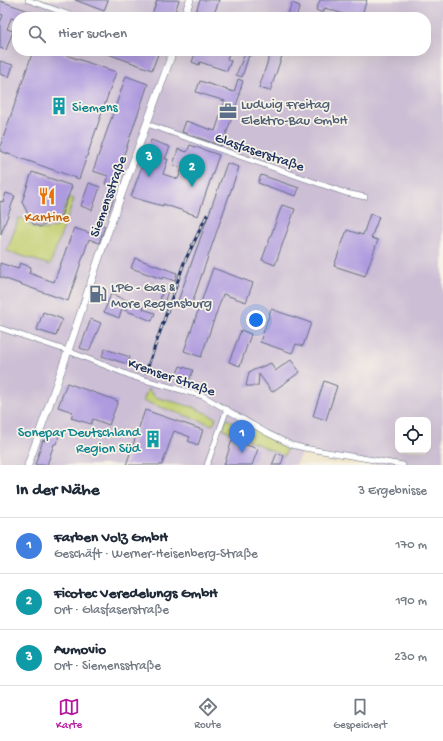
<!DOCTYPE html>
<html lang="de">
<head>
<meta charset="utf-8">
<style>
	body { margin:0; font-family:"Gochi Hand",sans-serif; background:#f2f2f3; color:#1f2937 }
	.controls { position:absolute; right:12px; bottom:12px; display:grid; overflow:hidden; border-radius:8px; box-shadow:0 4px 16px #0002 }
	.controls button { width:36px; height:36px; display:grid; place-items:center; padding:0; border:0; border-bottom:1px solid #e0e1e3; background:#fff; color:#1f2937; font:20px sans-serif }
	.you { position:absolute; left:256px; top:320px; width:14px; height:14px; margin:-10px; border:3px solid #fff; border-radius:50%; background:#1a73e8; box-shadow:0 0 0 6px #1a73e833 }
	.badge { display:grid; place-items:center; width:26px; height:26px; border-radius:50%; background:#b5179e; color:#fff; font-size:13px; font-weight:700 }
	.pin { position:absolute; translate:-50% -33px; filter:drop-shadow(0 1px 2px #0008) }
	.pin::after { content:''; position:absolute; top:21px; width:14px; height:12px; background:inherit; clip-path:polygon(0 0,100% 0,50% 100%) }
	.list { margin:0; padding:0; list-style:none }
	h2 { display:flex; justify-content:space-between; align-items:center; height:52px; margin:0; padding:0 16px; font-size:17px }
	h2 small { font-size:13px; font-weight:400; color:#747a83 }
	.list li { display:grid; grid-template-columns:26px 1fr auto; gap:12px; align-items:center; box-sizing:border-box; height:56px; padding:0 16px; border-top:1px solid #e0e1e3 }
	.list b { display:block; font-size:15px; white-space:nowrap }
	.list p { margin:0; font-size:13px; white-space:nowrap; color:#747a83 }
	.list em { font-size:13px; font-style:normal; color:#747a83 }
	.icon { flex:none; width:22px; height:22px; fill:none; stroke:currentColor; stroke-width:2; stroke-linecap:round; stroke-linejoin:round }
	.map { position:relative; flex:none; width:443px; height:465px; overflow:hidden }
	.search { position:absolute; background:#fff; box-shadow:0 4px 16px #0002; left:12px; right:12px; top:12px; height:44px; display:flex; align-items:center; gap:10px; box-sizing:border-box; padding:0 14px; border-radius:16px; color:#747a83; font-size:15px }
	.sheet { height:220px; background:#fff }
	nav { display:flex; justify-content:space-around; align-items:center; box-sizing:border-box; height:56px; border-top:1px solid #e0e1e3; background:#fff; font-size:11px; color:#747a83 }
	nav a { display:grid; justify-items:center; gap:2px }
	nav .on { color:#b5179e }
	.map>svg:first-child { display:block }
</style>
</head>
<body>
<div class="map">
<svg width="443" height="465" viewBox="0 0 443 465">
	<rect width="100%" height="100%" fill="#f7f3e8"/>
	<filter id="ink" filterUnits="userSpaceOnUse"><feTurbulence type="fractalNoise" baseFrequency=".025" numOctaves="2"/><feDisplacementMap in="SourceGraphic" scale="8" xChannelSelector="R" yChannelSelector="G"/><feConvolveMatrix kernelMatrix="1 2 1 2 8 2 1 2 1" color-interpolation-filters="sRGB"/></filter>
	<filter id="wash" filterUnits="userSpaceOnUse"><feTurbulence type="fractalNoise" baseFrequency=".012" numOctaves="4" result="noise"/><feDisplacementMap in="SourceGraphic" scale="16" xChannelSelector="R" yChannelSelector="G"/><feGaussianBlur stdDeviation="0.9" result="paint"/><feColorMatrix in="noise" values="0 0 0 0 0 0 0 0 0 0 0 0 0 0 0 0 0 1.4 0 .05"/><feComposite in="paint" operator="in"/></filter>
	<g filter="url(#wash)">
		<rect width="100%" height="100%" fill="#efe3c6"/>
		<path fill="#ccbed4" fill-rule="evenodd" d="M0 0H443V465H382L302 451 296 465H0ZM17 17H426V51H17ZM398 420H428V450H398Z"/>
		<g fill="#c2cf71" stroke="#6e7f68">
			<path d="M69 197 74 199 50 265 7 251 19 218C24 218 25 222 30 225 39 231 48 230 58 226Z"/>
			<polygon points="148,389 155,397 193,407 216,418 213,425 143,401"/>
			<polygon points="227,419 234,423 253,427 287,448 284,456 223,429"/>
		</g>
		<g id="blocks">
			<g fill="#ae9adf">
				<polygon points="75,0 108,0 104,11"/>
				<polygon points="157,0 179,0 173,17 151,17"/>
				<polygon points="200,0 219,0 213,17 194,17"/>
				<polygon points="320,0 367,0 361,17 352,17 325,8 323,13 316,10"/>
				<polygon points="0,1 32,12 30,17 17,17 17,20 11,18 7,29 13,31 6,50 0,48 0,23 3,15 0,14"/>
				<polygon points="292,3 300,6 296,17 287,17"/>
				<polygon points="33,51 54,51 116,72 79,179 0,151 0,147"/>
				<polygon points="100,51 151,51 158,54 152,70"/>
				<polygon points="196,51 230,51 227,59 231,61 227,71 200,62 199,65 192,62"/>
				<polygon points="239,51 253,51 251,56 249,55 242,77 236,75 245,53"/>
				<polygon points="271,51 283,53 270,91 259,88"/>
				<polygon points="0,61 13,65 9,77 0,74"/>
				<polygon points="126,76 148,84 113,187 105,184 108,176 93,171"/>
				<polygon points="238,79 243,81 239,94 240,94 222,146 182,132 186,121 215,131 225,101 196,92 200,81 234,92"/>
				<polygon points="151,140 170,147 165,159 168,159 163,174 178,179 182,168 173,165 178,149 187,152 190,145 219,155 198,216 163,204 163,206 131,197"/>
				<polygon points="227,163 239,167 191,306 178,301"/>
				<polygon points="32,172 72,186 61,216 40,227 33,224 22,202"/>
				<polygon points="261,175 299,188 296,196 258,183"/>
				<polygon points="89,183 100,187 92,210 81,206"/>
				<polygon points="114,185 118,186 108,214 104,212"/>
				<polygon points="6,193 15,196 1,234 0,201 3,202"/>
				<polygon points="282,205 295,209 275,265 262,260"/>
				<polygon points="370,214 379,217 371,238 378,240 365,276 334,266 347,230 363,235"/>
				<polygon points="100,224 105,226 99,243 89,239 68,301 0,277 0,263 18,269 20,263 31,267 29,273 54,282 74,228 96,235"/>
				<polygon points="135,258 177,273 175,281 163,277 162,279 131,268"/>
				<polygon points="213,268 253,283 246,302 223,294 201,357 184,351"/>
				<polygon points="163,289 168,291 165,300 160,299"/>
				<polygon points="111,294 144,307 143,309 155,313 152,321 122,309 119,318 104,312"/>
				<polygon points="271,309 311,323 303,346 296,344 292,353 260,342"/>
				<polygon points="43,312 62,319 56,336 37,330"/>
				<polygon points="91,319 101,323 89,351 80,348"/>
				<polygon points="241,330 251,334 240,366 229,362"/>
				<polygon points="105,349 130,357 127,364 102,356"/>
				<polygon points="291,360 300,372 272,392 259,374 258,386 246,386 249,372 271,363 275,371"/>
				<polygon points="180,366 193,370 189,381 176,376"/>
				<polygon points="324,381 337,386 326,420 313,416"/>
				<polygon points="67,383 118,401 109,425 93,419 91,424 71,418 73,412 58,407"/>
				<polygon points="145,410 203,430 198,445 188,441 190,437 174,431 162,465 126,465"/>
				<polygon points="48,432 59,436 56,444 54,444 47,465 35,465 43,440 45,441"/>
				<polygon points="232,440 258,449 252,465 224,465"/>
				<polygon points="277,453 284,456 281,465 272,465"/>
			</g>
		</g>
	</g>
	<g filter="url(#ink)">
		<use href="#blocks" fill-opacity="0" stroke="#656e82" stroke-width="1"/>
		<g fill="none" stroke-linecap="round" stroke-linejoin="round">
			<g stroke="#656e82" stroke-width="6">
				<g id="minor">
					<polyline points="28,0 76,17"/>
					<polyline points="147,124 346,193 365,197"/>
					<polyline points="0,328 68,351 134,377 203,396 267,433 292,445 304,448 403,465"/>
					<polyline points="207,465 227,409"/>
				</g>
			</g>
			<g stroke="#656e82" stroke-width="8">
				<g id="tertiary">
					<polyline points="184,17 190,0"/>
					<polyline points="28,465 68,351 106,237 173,51"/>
				</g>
			</g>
			<use href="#minor" stroke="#fff" stroke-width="5"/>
			<use href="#tertiary" stroke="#fff" stroke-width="7"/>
			<g stroke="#1b2f5e" stroke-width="3">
				<polyline id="rail" points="146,372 184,263 207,215"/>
			</g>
			<use href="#rail" stroke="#f7f3e8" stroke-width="1.5" stroke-dasharray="4.5" stroke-linecap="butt"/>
		</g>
	</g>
	<defs>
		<g id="building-bare" transform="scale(1.38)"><path d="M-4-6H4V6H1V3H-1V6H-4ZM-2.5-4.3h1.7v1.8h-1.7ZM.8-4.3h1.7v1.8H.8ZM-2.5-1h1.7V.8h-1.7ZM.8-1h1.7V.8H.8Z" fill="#0f9aa8" stroke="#f7f3e8" stroke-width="2.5" paint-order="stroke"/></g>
		<g id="office-bare" transform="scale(1.38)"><path d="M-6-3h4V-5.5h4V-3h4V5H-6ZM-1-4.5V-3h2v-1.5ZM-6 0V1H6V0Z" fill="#5c6f8a" stroke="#f7f3e8" stroke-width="2.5" paint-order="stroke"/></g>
		<g id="restaurant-bare" transform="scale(1.38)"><path d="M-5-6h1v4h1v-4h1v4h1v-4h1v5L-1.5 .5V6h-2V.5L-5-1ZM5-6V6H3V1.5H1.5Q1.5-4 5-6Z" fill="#e8710a" stroke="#f7f3e8" stroke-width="2.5" paint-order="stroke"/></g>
		<g id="fuel-bare" transform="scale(1.38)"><path d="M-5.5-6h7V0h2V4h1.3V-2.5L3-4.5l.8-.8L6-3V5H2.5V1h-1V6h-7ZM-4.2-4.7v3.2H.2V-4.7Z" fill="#5c6f8a" stroke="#f7f3e8" stroke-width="2.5" paint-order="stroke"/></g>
	</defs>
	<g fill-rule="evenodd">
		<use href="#building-bare" x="59" y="106"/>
		<use href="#office-bare" x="228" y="111"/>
		<use href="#restaurant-bare" x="47" y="196"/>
		<use href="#fuel-bare" x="98" y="294"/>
		<use href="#building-bare" x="153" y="439"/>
	</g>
	<g text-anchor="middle" stroke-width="3.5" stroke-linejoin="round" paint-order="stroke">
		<g font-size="14" fill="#4e5e75" stroke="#f7f3e8" text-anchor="start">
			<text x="241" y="108">Ludwig Freitag<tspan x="241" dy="16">Elektro-Bau GmbH</tspan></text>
			<text x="111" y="291">LPG - Gas &amp;<tspan x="111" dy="16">More Regensburg</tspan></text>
		</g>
		<g font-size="14" fill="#0d838f" stroke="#f7f3e8" text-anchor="start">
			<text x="72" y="111">Siemens</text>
			<text x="140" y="436" text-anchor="end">Sonepar Deutschland<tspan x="140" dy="16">Region Süd</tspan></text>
		</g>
		<g font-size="14" fill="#1b2f5e" stroke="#f7f3e8">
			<text transform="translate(260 151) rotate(19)" y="5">Glasfaserstraße</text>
			<text transform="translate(107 196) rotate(-70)" y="5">Siemensstraße</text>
			<text transform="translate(172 376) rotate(19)" y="5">Kremser Straße</text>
		</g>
		<g font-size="14" fill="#c56008" stroke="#f7f3e8">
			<text x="47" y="221">Kantine</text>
		</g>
	</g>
</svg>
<div class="controls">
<button><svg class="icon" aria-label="locate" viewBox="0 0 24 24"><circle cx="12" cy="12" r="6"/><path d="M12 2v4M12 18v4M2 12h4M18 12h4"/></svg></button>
</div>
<div class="you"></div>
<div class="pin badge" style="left:242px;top:453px;background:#3f7fe0">1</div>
<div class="pin badge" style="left:192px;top:187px;background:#0f9aa8">2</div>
<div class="pin badge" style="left:149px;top:177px;background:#0f9aa8">3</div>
<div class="search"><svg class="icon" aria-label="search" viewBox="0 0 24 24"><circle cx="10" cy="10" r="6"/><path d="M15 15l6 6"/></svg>Hier suchen</div>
</div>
<section class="sheet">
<h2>In der Nähe<small>3 Ergebnisse</small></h2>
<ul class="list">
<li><span class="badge" style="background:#3f7fe0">1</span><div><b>Farben Volz GmbH</b><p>Geschäft · Werner-Heisenberg-Straße</p></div><em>170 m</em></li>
<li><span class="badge" style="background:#0f9aa8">2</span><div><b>Ficotec Veredelungs GmbH</b><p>Ort · Glasfaserstraße</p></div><em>190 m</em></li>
<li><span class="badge" style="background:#0f9aa8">3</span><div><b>Aumovio</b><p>Ort · Siemensstraße</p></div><em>230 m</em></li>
</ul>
</section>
<nav>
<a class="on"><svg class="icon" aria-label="map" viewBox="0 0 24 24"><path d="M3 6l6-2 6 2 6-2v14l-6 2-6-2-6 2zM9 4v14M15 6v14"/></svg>Karte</a>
<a><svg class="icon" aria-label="directions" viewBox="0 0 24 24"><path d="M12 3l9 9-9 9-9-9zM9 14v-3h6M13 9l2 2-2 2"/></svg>Route</a>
<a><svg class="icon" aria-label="saved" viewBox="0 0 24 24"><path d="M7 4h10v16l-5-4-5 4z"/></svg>Gespeichert</a>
</nav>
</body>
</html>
